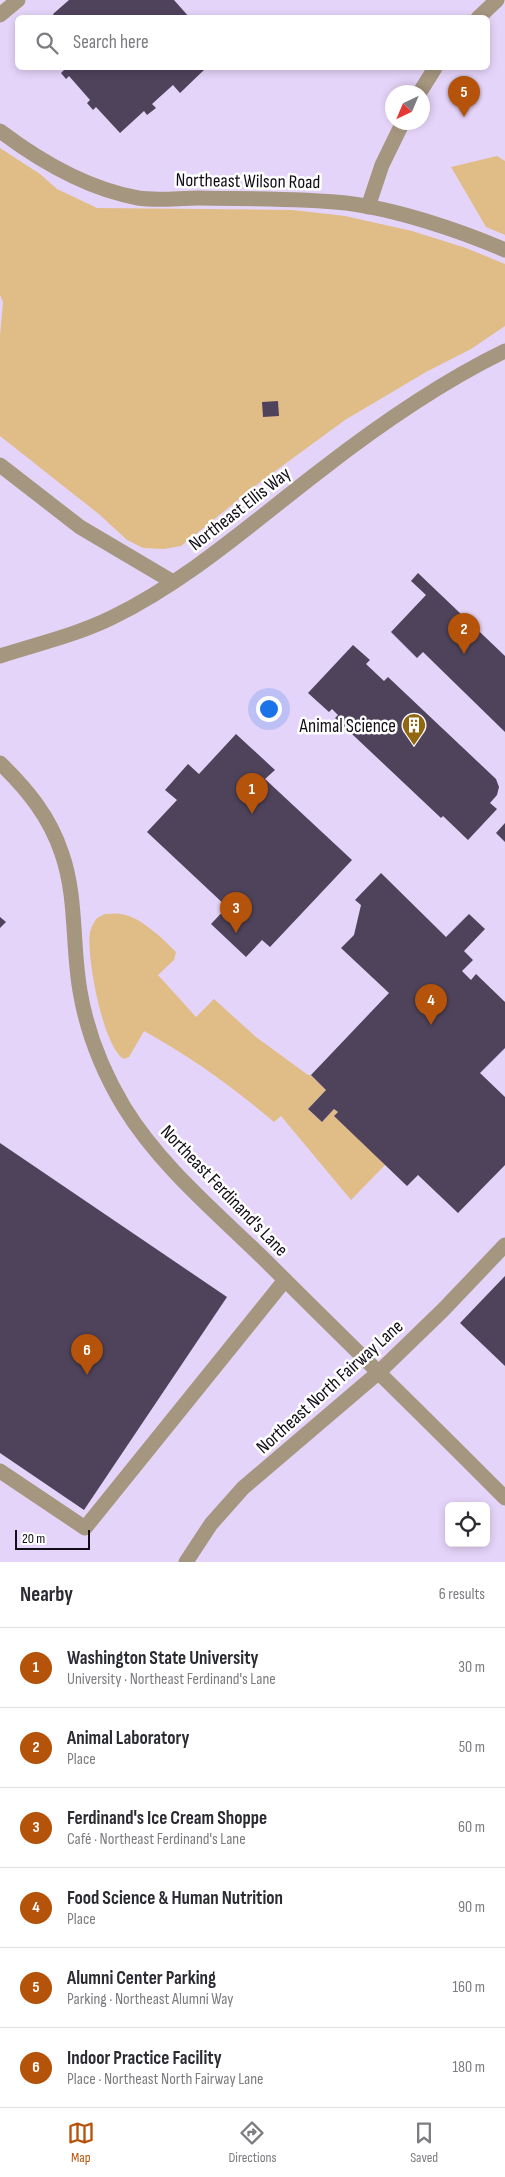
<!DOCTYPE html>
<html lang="en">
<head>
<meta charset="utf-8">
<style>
	body { margin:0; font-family:"Sofia Sans Condensed",sans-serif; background:#f7f7f7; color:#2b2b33 }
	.controls { position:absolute; right:15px; bottom:15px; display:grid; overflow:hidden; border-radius:8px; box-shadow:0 2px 8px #0003 }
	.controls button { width:45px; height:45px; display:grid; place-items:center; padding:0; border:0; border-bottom:1px solid #e1e1e2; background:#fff; color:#2b2b33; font:25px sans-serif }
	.compass { position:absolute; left:385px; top:85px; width:45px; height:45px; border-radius:50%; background:#fff; box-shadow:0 2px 8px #0003; rotate:224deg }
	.scale { position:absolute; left:15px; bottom:12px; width:75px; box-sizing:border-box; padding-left:5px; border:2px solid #120d17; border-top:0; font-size:14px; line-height:18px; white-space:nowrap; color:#120d17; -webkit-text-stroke:4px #fff; paint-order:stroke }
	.you { position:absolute; left:268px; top:708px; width:18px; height:18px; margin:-12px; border:4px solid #fff; border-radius:50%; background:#1a73e8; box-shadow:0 0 0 8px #1a73e833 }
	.badge { display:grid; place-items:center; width:32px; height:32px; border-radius:50%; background:#b45309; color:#fff; font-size:16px; font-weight:700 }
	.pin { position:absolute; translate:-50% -41px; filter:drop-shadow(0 1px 2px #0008) }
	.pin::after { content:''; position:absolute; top:26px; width:18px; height:15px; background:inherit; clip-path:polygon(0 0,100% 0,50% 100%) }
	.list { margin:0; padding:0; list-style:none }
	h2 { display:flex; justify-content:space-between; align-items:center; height:65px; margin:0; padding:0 20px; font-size:21px }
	h2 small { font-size:16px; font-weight:400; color:#7c7c81 }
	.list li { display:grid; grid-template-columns:32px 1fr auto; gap:15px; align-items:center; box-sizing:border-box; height:80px; padding:0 20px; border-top:1px solid #e1e1e2 }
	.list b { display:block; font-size:19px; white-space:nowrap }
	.list p { margin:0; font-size:16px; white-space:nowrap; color:#7c7c81 }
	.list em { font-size:16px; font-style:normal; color:#7c7c81 }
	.icon { flex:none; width:28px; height:28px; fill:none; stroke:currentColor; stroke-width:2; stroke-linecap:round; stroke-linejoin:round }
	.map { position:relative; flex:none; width:505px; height:1562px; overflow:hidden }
	.search { position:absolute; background:#fff; box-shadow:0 2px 8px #0003; left:15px; right:15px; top:15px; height:55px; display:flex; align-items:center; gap:12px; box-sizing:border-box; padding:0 18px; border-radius:8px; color:#7c7c81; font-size:19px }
	.sheet { height:545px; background:#fff }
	nav { display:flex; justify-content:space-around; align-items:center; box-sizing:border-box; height:70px; border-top:1px solid #e1e1e2; background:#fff; font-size:14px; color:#7c7c81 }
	nav a { display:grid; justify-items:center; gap:2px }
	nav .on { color:#b45309 }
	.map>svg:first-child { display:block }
</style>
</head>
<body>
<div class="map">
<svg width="505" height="1562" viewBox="0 0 505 1562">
	<rect width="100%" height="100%" fill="#ecdefc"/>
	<path fill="#e5d4f9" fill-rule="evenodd" d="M0 0H505V1562H0ZM18 18H488V68H18ZM392 92H422V122H392ZM449 1506H486V1543H449Z"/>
	<g fill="#e0bd87">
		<polygon points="0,148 40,174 57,189 97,208 293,210 345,216 412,231 466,248 505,264 505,326 471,349 426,372 345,420 259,483 181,546 164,549 143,548 127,540 100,515 0,436 0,336 3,302 0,295"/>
		<polygon points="497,156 505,161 505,235 486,227 451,167"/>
		<path d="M105 914C110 914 116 913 121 914 141 917 162 938 176 952L174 960 158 975 196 1017 214 999 256 1037 308 1075H311L326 1090 308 1109 322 1122 334 1109 338 1112 335 1115 385 1165 351 1200 281 1116 274 1122C233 1087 191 1057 144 1031L129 1057 124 1059C103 1048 86 955 90 932 91 927 94 922 97 918Z"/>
	</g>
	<g fill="#4f435b">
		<polygon points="69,0 174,0 190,18 56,18 53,14"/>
		<polygon points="61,68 202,68 204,70 180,93 173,85 152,104 156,108 147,115 144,111 120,133 96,107 93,110 87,103 90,100 69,76 66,79 61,73 64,70"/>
		<polygon points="278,401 279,416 263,417 262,402"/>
		<polygon points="418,573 505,656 505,732 423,652 417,658 391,632 426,595 411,581"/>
		<polygon points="353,645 370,660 366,664 384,681 388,677 496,779 499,787 497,795 490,803 497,809 468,840 443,816 441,818 335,718 338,715 332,709 329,712 308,693"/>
		<polygon points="236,734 275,770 265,779 352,860 270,947 262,940 246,957 211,924 227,907 147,832 177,800 165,790 188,764 199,774"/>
		<polygon points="505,823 505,842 496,833"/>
		<polygon points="381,873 446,937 469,914 485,929 464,951 473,960 462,971 471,980 476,974 505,1002 505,1048 480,1073 505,1097 505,1165 458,1213 418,1175 407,1186 334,1116 338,1112 334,1109 322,1122 308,1109 326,1090 311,1075 389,993 341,948 354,935 361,905 355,900"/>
		<polygon points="0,917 6,922 0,928"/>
		<polygon points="0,1143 227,1297 84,1510 0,1453"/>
		<polygon points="505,1276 505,1366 460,1323"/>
	</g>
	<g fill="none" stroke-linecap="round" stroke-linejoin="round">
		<g stroke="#a5967f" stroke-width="15">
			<polyline points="0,15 18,0"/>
			<polyline points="478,18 497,0"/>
			<polyline points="420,92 435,68"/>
			<path d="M0 131C41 162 88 189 138 198 157 201 179 198 199 198 248 199 297 198 346 203 395 209 459 230 505 250"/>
			<polyline points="368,207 382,165 403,122"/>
			<polyline points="0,465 80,527 173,582"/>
			<path d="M0 656C37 644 76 635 111 618 189 580 253 522 321 470 379 425 439 383 505 351"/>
			<path d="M0 763C27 789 50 817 62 854 77 897 72 946 80 991 87 1033 103 1072 124 1107 162 1169 221 1216 272 1267 349 1344 428 1420 505 1498"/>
			<polyline points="0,1471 85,1528 285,1280"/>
			<polyline points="186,1562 211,1524 243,1488 379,1372 443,1310 505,1245"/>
		</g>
	</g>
	<defs>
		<g id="building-pin" transform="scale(1.25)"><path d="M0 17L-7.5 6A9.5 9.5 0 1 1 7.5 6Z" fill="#936712" stroke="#fff"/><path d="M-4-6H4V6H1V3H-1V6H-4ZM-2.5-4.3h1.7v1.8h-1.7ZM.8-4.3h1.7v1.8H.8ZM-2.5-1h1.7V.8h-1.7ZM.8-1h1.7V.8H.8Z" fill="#fff"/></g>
	</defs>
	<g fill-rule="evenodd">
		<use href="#building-pin" x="414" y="725"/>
	</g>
	<g text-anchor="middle" stroke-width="5" stroke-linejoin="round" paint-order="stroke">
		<g font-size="19" fill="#120d17" stroke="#fff">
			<text transform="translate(248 180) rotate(1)" y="7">Northeast Wilson Road</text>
			<text transform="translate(239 508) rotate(-38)" y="7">Northeast Ellis Way</text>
			<text transform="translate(225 1190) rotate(46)" y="7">Northeast Ferdinand's Lane</text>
			<text transform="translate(329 1386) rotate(-42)" y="7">Northeast North Fairway Lane</text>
		</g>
		<g font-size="19" fill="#120d17" stroke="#fff" text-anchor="end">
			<text x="396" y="732">Animal Science</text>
		</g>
	</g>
</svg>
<div class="controls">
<button><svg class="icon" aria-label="locate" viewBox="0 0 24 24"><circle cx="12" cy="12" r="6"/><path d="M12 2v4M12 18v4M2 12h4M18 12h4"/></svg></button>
</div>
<svg class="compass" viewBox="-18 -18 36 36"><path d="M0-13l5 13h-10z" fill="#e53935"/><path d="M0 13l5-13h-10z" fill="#7c7c81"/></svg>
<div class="scale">20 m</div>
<div class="you"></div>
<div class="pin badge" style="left:252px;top:814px">1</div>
<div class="pin badge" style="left:464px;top:654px">2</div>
<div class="pin badge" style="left:236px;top:933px">3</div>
<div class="pin badge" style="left:431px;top:1025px">4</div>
<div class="pin badge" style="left:464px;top:117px">5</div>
<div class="pin badge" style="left:87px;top:1375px">6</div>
<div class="search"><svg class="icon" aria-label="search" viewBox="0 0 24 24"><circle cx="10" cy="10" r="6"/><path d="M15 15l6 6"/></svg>Search here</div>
</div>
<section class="sheet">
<h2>Nearby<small>6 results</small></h2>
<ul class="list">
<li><span class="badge">1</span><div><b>Washington State University</b><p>University · Northeast Ferdinand's Lane</p></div><em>30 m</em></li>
<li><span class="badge">2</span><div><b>Animal Laboratory</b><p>Place</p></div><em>50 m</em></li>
<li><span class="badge">3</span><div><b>Ferdinand's Ice Cream Shoppe</b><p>Café · Northeast Ferdinand's Lane</p></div><em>60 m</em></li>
<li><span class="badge">4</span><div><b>Food Science &amp; Human Nutrition</b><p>Place</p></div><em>90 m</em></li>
<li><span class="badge">5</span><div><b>Alumni Center Parking</b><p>Parking · Northeast Alumni Way</p></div><em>160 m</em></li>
<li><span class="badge">6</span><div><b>Indoor Practice Facility</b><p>Place · Northeast North Fairway Lane</p></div><em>180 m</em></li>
</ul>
</section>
<nav>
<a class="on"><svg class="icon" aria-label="map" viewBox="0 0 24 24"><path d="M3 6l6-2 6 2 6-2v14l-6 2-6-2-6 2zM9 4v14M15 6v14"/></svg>Map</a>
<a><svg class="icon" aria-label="directions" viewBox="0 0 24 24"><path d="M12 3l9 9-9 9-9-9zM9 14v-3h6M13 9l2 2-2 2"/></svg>Directions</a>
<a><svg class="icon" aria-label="saved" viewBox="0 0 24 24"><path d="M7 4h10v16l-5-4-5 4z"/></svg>Saved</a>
</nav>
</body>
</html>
